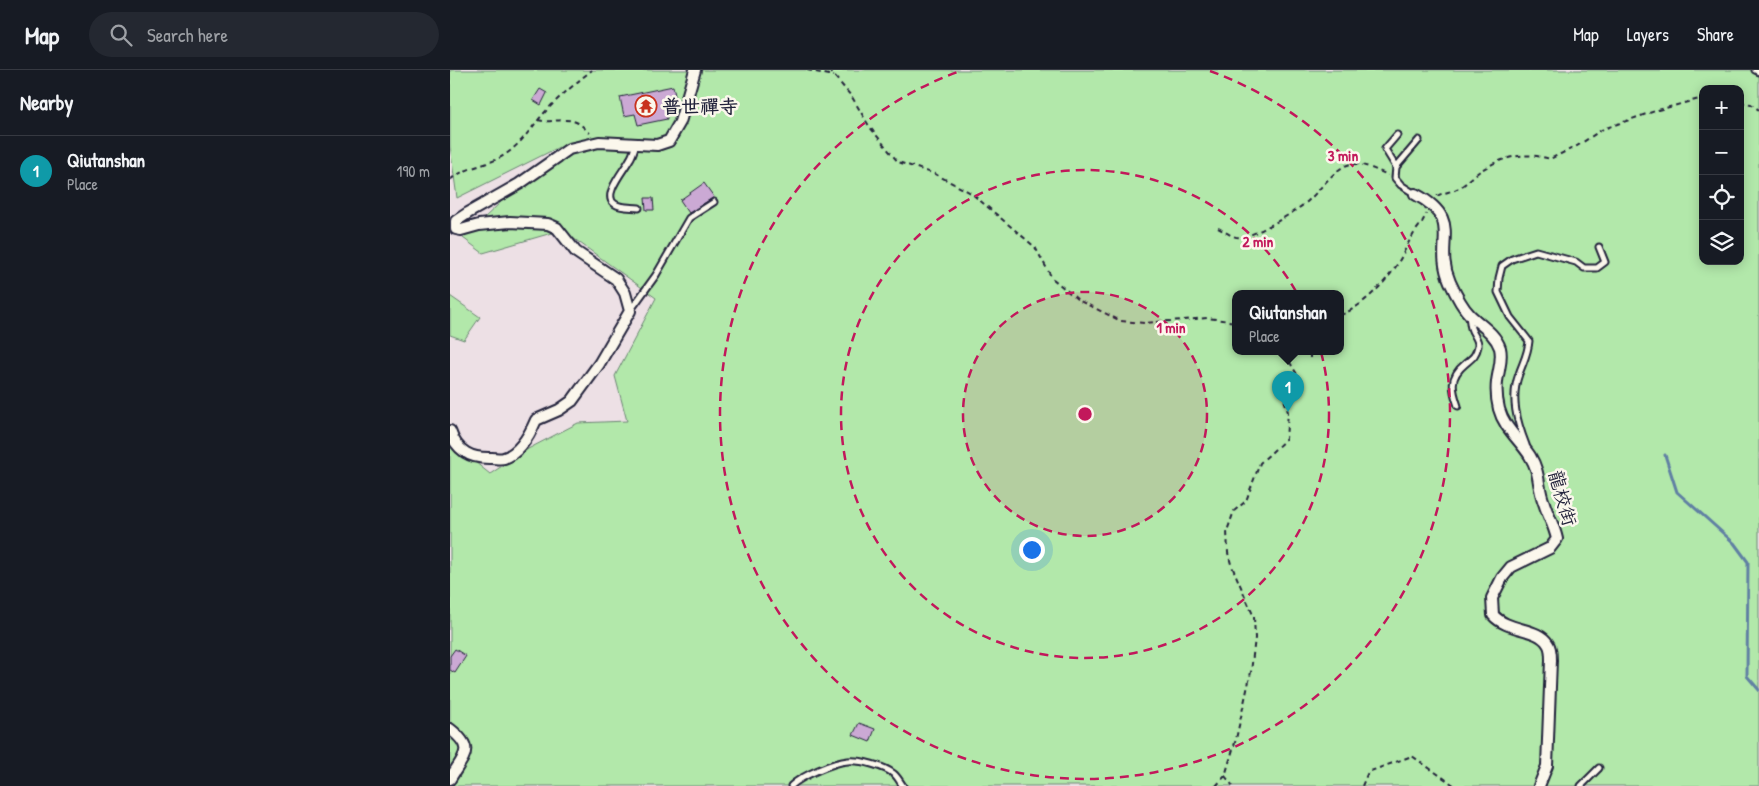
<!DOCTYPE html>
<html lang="en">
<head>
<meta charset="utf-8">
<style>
	body { margin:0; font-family:"Patrick Hand","LXGW WenKai TC",sans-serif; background:#242831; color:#f1f3f6 }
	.controls { position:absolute; right:15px; top:15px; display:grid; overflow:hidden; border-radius:10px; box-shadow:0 2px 12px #0003 }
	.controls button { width:45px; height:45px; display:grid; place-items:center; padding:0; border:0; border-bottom:1px solid #363941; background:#171b24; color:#f1f3f6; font:25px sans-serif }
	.you { position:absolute; left:581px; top:479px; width:18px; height:18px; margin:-12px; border:4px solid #fff; border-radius:50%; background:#1a73e8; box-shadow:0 0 0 8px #1a73e833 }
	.badge { display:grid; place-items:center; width:32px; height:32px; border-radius:50%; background:#c8321e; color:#fff; font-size:16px; font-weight:700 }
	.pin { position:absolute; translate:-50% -41px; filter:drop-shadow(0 1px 2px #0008) }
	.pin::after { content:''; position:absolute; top:26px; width:18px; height:15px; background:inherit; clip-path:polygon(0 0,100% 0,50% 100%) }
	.popup { position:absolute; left:782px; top:220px; width:112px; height:65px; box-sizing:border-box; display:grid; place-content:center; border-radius:10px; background:#171b24; filter:drop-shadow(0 1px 4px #0005); font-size:16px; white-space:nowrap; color:#9ea1a6 }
	.popup b { font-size:19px; color:#f1f3f6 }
	.popup::after { content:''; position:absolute; left:50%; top:100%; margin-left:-10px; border:10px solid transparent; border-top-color:#171b24 }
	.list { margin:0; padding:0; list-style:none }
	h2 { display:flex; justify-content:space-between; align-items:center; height:65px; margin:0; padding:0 20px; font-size:21px }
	h2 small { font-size:16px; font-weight:400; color:#9ea1a6 }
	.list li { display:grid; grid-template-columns:32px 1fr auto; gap:15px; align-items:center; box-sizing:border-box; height:70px; padding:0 20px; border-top:1px solid #363941 }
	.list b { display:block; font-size:19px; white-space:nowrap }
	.list p { margin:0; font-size:16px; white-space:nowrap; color:#9ea1a6 }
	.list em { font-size:16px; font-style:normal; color:#9ea1a6 }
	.icon { flex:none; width:28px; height:28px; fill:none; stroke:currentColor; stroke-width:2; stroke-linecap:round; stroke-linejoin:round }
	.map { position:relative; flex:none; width:1309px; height:716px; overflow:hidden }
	header { display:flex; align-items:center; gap:30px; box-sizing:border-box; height:70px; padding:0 25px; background:#171b24; border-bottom:1px solid #363941 }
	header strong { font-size:24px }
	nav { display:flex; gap:28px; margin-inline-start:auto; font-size:18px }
	.search { width:350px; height:45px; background:#242831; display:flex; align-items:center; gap:12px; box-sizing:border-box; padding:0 18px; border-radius:28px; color:#9ea1a6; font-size:19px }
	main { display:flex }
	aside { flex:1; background:#171b24 }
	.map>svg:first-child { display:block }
</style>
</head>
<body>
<header>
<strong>Map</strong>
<div class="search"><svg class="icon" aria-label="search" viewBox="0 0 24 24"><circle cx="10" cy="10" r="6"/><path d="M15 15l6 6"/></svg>Search here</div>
<nav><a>Map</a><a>Layers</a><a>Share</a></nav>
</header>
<main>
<aside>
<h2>Nearby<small></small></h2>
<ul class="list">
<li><span class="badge" style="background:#0f9aa8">1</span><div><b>Qiutanshan</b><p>Place</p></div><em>190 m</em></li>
</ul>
</aside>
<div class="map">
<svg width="1309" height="716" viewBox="0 0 1309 716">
	<rect width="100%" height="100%" fill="#ede0e5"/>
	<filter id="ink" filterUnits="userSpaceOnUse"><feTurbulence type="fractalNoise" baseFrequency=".02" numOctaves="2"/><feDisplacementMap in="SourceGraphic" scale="10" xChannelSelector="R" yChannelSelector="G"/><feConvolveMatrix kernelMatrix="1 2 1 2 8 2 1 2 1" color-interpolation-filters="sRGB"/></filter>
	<g filter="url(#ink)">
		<g fill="#b2e8aa" stroke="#6a8572" fill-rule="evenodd">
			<path d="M0 0H1309V716H0V372L40 404 78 379 128 353 177 351 165 306 206 228 112 160 33 183 13 168 109 77 7 128 0 76ZM1253 19H1290V191H1253ZM786 223H890V281H786Z"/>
			<polygon points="0,226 30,247 14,270 0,265"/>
		</g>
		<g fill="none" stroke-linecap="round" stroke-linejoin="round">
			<polyline stroke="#6080a3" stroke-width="3" points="1215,385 1227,422 1284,473 1298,492 1297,606 1309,620"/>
		</g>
		<g fill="#cba9d4" stroke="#22223b">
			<polygon points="223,16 227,35 215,37 217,49 188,55 185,44 174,46 170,27"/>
			<polygon points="90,19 97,23 91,35 83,30"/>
			<polygon points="254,113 264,127 239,143 230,130"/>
			<polygon points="195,128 203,128 204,140 196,140"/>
			<polygon points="5,579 16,586 5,603 0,600 0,586"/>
			<polygon points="409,653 425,659 420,672 403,665"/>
		</g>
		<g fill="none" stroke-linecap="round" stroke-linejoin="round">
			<g stroke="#22223b" stroke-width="9">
				<g id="lane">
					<polyline points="1305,0 1309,2"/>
					<path d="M186 74C184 79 183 85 180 89 175 99 151 126 165 134 170 138 182 137 189 138"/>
					<polyline points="946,97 935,79 947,65"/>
					<polyline points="965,124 951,115 945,108 946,97 969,70"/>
					<polyline points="180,241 206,205 239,148 264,132"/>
					<path d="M1008 336C1002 319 999 307 1015 294 1022 288 1026 286 1028 276 1029 269 1023 265 1021 258 1020 255 1020 251 1019 247"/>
					<path d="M1076 375C1067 352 1060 328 1069 304 1073 292 1078 284 1079 271L1060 247 1048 222 1049 208 1052 196 1062 189 1086 181 1126 192 1134 198H1147L1155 192 1149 177"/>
					<path d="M341 716C351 706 384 692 398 691 411 690 434 696 444 704 447 706 450 712 453 716"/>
					<polyline points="1131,716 1149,698"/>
				</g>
			</g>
			<g stroke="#22223b" stroke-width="14">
				<g id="street">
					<path d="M965 124C1016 151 982 172 1000 212 1005 223 1011 236 1020 245 1030 255 1045 263 1050 278 1053 290 1048 301 1047 312 1046 321 1047 331 1049 339 1054 358 1070 370 1080 386 1091 404 1087 416 1094 433 1098 446 1104 455 1107 469L1100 478 1061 497 1052 508 1042 528 1043 545C1058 562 1088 557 1098 574 1101 578 1101 585 1101 590L1097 696 1089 716"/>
					<path d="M0 361C7 382 21 389 42 388 45 388 51 389 54 388 70 383 80 364 86 350L109 340 122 331 149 294 180 241 175 223 166 209 126 182 107 158 98 154 60 152 29 155 11 160 6 159V151L18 143 69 114 119 79 149 72 207 75 219 71 230 52 245 0"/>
					<path d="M0 659C26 679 14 685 0 709"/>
				</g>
			</g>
			<g stroke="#22223b" stroke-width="2" stroke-dasharray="5 4" stroke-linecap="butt">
				<polyline points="357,0 384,6"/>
				<polyline points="379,0 402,27 419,56 448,92 485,104 521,123 585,177 602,208 628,230 671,251 694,253 758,248 786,252"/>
				<polyline points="1290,32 1301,34 1309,40"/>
				<path d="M88 50C102 54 115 46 128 53 132 55 136 60 140 63"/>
				<path d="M0 110C16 96 39 96 56 84 72 73 83 55 96 41 110 26 126 13 142 0"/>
				<path d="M987 126C994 122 1002 122 1009 118 1017 113 1023 106 1030 101 1052 87 1075 81 1100 89L1127 76 1153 59 1208 40 1253 28"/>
				<path d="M768 158C776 162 784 169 793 167 806 165 849 140 859 130 870 120 887 95 902 94 913 93 928 101 938 105"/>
				<path d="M890 245C910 239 940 209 949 191 954 183 957 174 962 167 966 159 973 153 976 144"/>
				<polyline points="860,288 860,281"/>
				<polyline points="775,706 783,716"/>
				<polyline points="766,716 775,706 786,669 801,602 805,568 804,547 781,494 778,483 777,461 784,441 796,431 810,393 836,369 838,342 834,329 848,306 833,281"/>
				<polyline points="912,716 918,702 962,686 1005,716"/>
			</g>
			<use href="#lane" stroke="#fbf7ec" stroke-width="5"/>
			<use href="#street" stroke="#fbf7ec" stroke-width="10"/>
		</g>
	</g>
	<circle cx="635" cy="344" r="122" fill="#c2185b" fill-opacity=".12"/>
	<g fill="none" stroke="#c2185b" stroke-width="2.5" stroke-dasharray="9 6">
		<circle cx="635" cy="344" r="122"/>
		<circle cx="635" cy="344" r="244"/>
		<path d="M760 1A365 365 0 1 1 510 1"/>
	</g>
	<defs>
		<g id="temple-ring" transform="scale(1.125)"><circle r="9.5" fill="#fbf7ec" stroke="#c8321e" stroke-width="1.5"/><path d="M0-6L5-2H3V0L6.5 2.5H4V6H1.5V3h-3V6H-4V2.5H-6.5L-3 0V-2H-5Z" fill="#c8321e"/></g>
	</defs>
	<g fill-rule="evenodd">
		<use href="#temple-ring" x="196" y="36"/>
	</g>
	<g text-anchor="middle" stroke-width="5" stroke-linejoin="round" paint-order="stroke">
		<g font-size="19" font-weight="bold" fill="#22223b" stroke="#fbf7ec" text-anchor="start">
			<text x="212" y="43">普世禪寺</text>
		</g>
		<g font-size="19" fill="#22223b" stroke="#fbf7ec">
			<text transform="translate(1113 428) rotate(74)" y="7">龍校街</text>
		</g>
	</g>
	<circle cx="635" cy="344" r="8" fill="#c2185b" stroke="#fbf7ec" stroke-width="2.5"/>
	<g font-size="15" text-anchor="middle" font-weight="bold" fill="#c2185b" stroke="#fbf7ec" stroke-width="5" stroke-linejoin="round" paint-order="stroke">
		<text x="893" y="91">3 min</text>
		<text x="808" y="177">2 min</text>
		<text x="721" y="263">1 min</text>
	</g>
</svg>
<div class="controls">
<button>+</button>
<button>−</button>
<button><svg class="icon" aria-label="locate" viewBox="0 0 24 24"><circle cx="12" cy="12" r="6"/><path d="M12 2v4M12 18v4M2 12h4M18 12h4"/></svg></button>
<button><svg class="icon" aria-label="layers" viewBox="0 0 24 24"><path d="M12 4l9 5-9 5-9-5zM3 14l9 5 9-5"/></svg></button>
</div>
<div class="you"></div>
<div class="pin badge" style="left:838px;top:342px;background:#0f9aa8">1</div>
<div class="popup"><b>Qiutanshan</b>Place</div>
</div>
</main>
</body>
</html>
